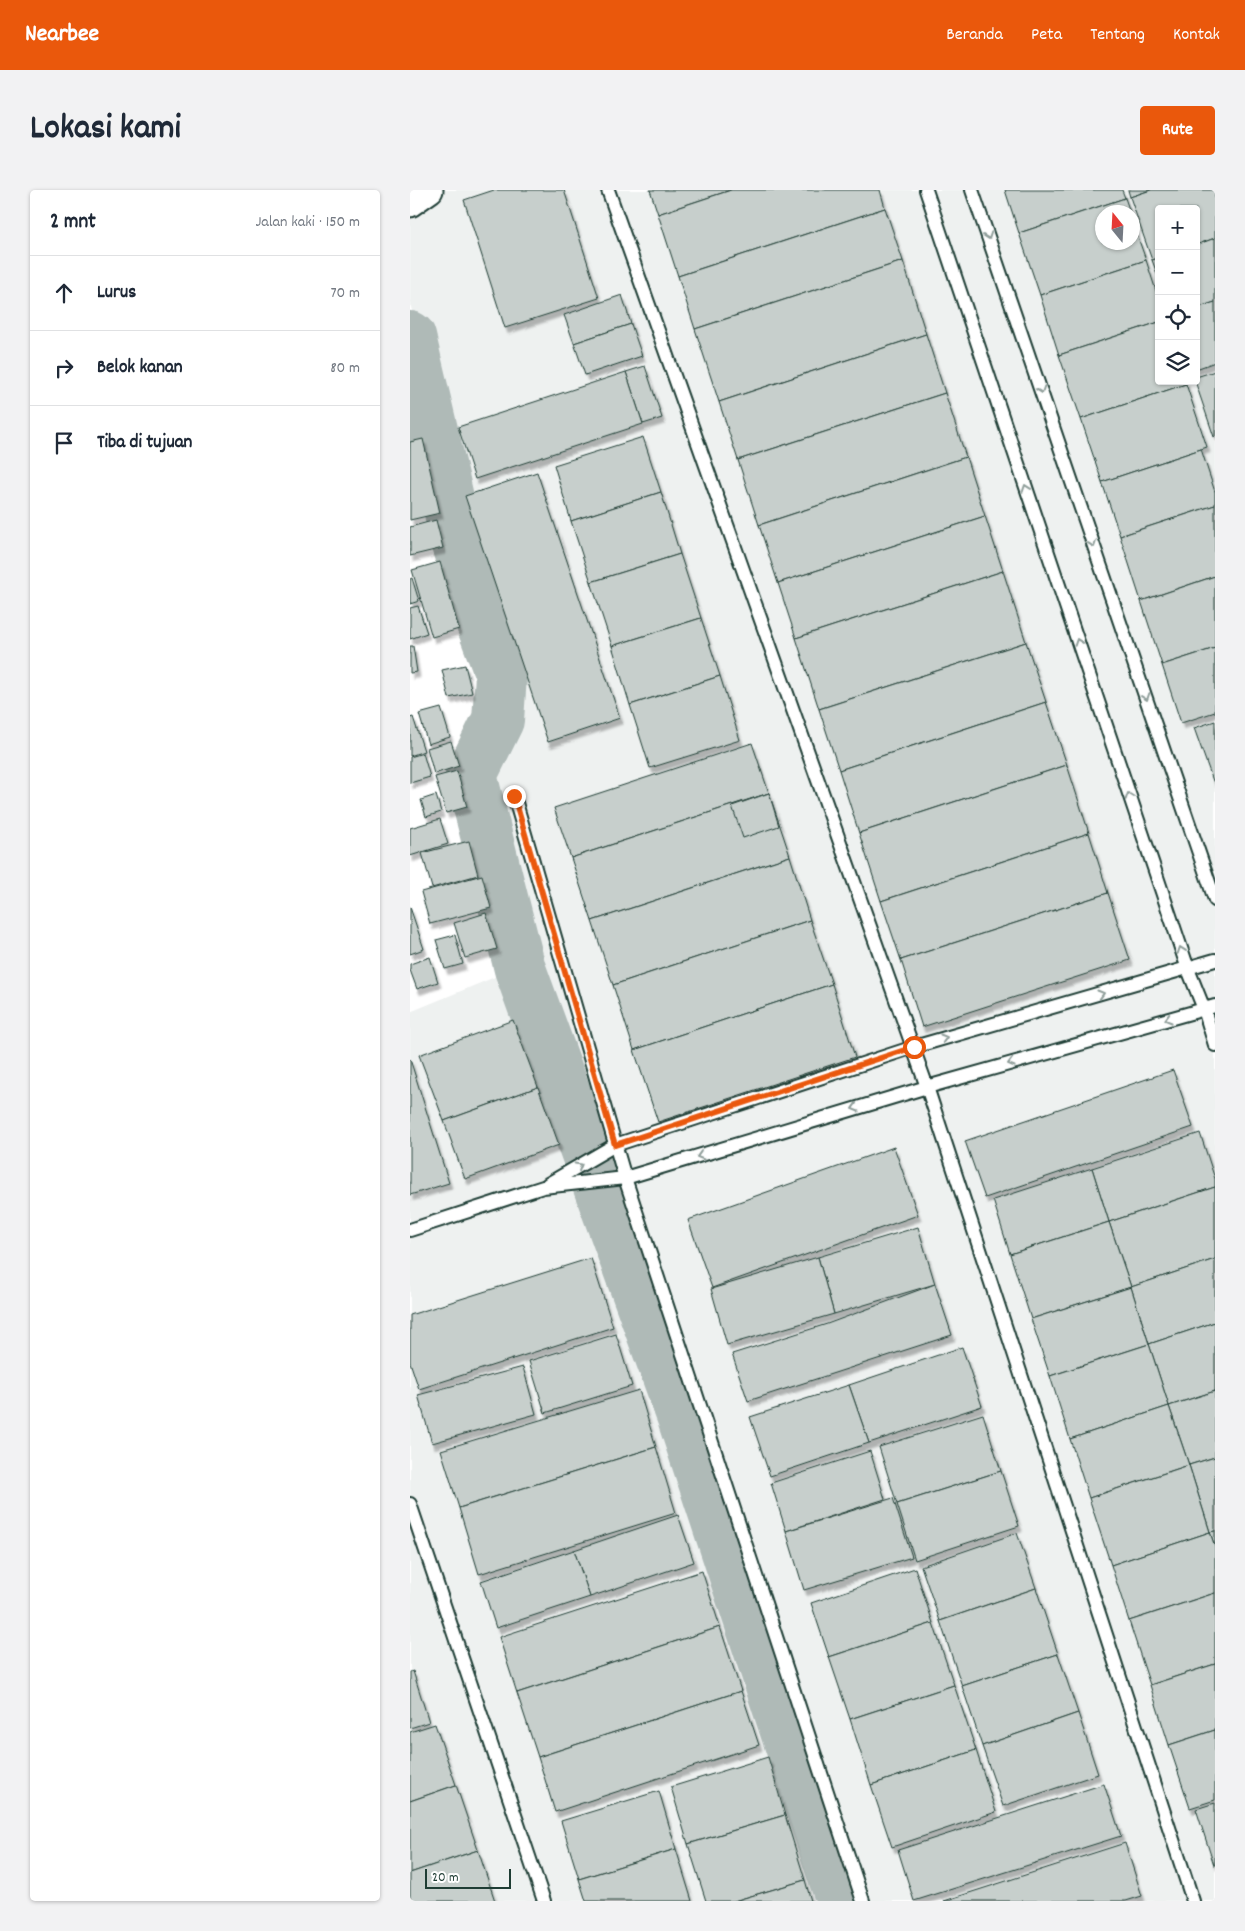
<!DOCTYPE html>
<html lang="id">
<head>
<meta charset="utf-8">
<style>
	body { margin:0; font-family:Dekko,sans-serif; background:#f2f2f3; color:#1f2937 }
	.controls { position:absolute; right:15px; top:15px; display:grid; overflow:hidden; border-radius:5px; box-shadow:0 1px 4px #0004 }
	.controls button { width:45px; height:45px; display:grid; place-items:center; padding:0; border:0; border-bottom:1px solid #e0e1e3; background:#fff; color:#1f2937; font:25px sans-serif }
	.compass { position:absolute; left:685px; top:15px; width:45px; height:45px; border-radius:50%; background:#fff; box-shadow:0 1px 4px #0004; rotate:342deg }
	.scale { position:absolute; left:15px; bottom:12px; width:86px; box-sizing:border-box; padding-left:5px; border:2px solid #1f3d34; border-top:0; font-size:14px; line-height:18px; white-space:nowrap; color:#1f3d34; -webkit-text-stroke:4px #fff; paint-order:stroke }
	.stop { position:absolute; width:15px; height:15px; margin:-11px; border:4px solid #ea580c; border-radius:50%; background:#fff }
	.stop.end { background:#ea580c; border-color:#fff; box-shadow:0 1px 5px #0008 }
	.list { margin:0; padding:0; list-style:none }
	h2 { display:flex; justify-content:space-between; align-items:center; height:65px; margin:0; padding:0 20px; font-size:21px }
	h2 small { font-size:16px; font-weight:400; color:#747a83 }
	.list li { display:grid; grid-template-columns:32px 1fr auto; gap:15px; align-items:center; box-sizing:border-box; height:75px; padding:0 20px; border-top:1px solid #e0e1e3 }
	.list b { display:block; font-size:19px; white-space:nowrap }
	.list em { font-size:16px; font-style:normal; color:#747a83 }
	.icon { flex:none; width:28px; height:28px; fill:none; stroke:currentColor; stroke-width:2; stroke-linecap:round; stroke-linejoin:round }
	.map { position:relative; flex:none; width:805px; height:1711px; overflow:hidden; border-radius:5px }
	header { display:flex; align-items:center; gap:30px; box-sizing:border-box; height:70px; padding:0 25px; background:#ea580c; color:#fff }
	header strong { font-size:24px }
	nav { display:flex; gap:28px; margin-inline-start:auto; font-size:18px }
	.intro { display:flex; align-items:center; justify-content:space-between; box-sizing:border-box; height:120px; padding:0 30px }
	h1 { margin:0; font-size:35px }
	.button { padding:12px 22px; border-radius:5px; background:#ea580c; color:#fff; font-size:18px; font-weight:700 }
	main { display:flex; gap:30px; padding:0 30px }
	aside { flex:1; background:#fff; border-radius:5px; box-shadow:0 1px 4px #0004 }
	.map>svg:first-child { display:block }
</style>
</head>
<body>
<header>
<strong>Nearbee</strong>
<nav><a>Beranda</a><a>Peta</a><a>Tentang</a><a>Kontak</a></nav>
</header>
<div class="intro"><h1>Lokasi kami</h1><a class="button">Rute</a></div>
<main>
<aside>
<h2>2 mnt<small>Jalan kaki · 150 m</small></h2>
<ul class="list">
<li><svg class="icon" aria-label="ahead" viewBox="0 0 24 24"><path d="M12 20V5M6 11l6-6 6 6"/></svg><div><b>Lurus</b></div><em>70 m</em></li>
<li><svg class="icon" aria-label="right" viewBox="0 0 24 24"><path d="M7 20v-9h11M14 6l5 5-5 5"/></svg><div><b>Belok kanan</b></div><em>80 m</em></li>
<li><svg class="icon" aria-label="arrive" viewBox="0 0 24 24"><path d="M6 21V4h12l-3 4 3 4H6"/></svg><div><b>Tiba di tujuan</b></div></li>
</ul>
</aside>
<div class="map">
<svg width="805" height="1711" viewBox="0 0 805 1711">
	<defs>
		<filter id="shadow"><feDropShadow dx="3" dy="5.5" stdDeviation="1" flood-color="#0004"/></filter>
	</defs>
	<rect width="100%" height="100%" fill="#fff"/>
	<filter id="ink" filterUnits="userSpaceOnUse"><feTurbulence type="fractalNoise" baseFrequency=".02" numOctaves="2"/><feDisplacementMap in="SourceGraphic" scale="10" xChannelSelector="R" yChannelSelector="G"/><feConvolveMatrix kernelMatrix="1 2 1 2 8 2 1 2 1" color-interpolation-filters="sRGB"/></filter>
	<g filter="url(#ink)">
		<path fill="#eef1f0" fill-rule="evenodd" d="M0 0H805V1711H0V822L102 780 51 587 101 502 0 113ZM749 19H786V191H749ZM692 22H722V52H692Z"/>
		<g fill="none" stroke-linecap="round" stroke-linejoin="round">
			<polyline stroke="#afbab7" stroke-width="52" points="0,147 38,308 43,342 72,434 91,485 88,530 61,585 110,779 273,1228 432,1711"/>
		</g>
		<g fill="#c7cfcc" stroke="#1f3d34" filter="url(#shadow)">
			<polygon points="84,0 154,0 189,108 95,138 54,10"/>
			<polygon points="240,0 321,0 248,24"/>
			<polygon points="321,0 470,0 475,18 268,86 248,24"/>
			<polygon points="595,0 712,0 715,8 609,43"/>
			<polygon points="718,0 741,0 720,7"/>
			<polygon points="741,0 805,0 805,48 786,55 786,19 749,19 749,68 742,70 720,7"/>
			<polygon points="715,8 720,22 692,22 692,52 722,52 722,31 736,70 630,105 609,43"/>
			<polygon points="475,18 493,71 285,139 268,86"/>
			<polygon points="805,48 805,112 786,118 786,55"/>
			<polygon points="749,68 749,89 742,70"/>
			<polygon points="736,70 749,110 749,132 649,165 630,105"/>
			<polygon points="493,71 516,144 309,212 285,139"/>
			<polygon points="212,105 221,134 164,153 154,125"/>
			<polygon points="805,112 805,172 786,179 786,118"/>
			<polygon points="749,132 749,191 776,191 776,194 671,229 649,165"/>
			<polygon points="221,134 232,166 175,185 164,153"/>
			<polygon points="516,144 535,203 328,270 309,212"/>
			<polygon points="235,176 252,228 233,234 216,182"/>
			<polygon points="805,181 805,246 804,247 785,191 786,187"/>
			<polygon points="216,182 233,234 65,289 48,237"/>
			<polygon points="776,194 797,257 692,292 671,229"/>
			<polygon points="535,203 556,267 349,335 328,270"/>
			<polygon points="233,247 251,302 161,331 144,275"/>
			<polygon points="13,249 30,323 0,330 0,252"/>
			<polygon points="791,259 805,302 805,315 710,346 692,292"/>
			<polygon points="556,267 575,326 368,393 349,335"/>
			<polygon points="127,282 210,528 138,552 55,306"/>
			<polygon points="251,302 270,364 181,392 161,331"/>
			<polygon points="805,315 805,386 731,411 710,346"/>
			<polygon points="575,326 593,381 386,448 368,393"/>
			<polygon points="26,330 33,358 0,366 0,337"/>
			<polygon points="270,364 291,428 202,456 181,392"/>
			<polygon points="30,372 49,439 22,447 2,380"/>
			<polygon points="593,381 616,452 409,519 386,448"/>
			<polygon points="805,386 805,458 752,475 731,411"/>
			<polygon points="2,388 9,411 0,414 0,389"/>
			<polygon points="8,416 17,443 0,449 0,418"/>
			<polygon points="291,428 310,486 220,515 202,456"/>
			<polygon points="616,452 636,512 429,580 409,519"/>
			<polygon points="0,456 3,456 7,482 0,483"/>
			<polygon points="805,458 805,522 771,533 752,475"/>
			<polygon points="55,475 62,503 39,508 32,480"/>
			<polygon points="310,486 330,550 240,578 220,515"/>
			<polygon points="636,512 657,575 449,643 429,580"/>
			<polygon points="31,518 40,547 18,554 9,524"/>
			<polygon points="3,527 14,561 0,566 0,528"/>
			<polygon points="805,531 805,590 803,591 784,538"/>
			<polygon points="41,551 49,576 24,584 17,558"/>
			<polygon points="342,553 359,603 161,668 144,618"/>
			<polygon points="13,563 20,587 0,593 0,567"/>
			<polygon points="657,575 679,643 471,711 449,643"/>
			<polygon points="47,581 57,617 36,623 25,587"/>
			<polygon points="359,603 380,666 182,731 161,668"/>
			<polygon points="359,603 369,636 333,648 322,616"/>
			<polygon points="26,605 31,622 16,627 11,610"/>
			<polygon points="30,629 38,654 0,666 0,638"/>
			<polygon points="679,643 698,703 491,770 471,711"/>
			<polygon points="59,651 68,685 22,698 12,663"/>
			<polygon points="380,666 400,730 203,795 182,731"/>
			<polygon points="72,685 81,718 20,734 11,702"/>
			<polygon points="698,703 720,770 512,837 491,770"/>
			<polygon points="0,717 14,759 0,764"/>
			<polygon points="76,723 87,759 55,768 44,733"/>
			<polygon points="400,730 422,794 224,860 203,795"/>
			<polygon points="45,745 53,774 35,779 26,750"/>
			<polygon points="20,767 28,792 7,799 0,780 0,774"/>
			<polygon points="422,794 445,867 248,932 224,860"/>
			<polygon points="103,830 128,897 34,931 9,865"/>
			<polygon points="0,869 39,993 0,1005"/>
			<polygon points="763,880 783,937 575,1008 555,951"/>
			<polygon points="128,897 149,955 55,989 34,931"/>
			<polygon points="790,943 805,989 805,997 699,1032 682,978"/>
			<polygon points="484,957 508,1025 302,1098 278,1030"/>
			<polygon points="682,978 699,1032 600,1064 583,1010"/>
			<polygon points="805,997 805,1069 721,1097 699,1032"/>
			<polygon points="699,1032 721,1097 621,1129 600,1064"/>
			<polygon points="508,1037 525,1094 424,1124 408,1067"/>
			<polygon points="408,1067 424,1124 317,1155 301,1099"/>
			<polygon points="181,1068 203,1137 9,1199 0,1172 0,1125"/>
			<polygon points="805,1069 805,1132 739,1154 721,1097"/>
			<polygon points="525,1094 542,1145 338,1211 322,1164 417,1134"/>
			<polygon points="721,1097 739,1154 640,1186 621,1129"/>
			<polygon points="805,1132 805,1201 759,1216 739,1154"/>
			<polygon points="206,1144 222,1196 135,1223 119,1171"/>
			<polygon points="739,1154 759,1216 660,1249 640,1186"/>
			<polygon points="552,1157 572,1216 459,1253 439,1195"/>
			<polygon points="113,1177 126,1224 22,1253 8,1205"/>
			<polygon points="439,1195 459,1253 360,1286 340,1227"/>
			<polygon points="229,1200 246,1257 49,1318 31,1260"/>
			<polygon points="805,1201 805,1267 779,1275 759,1216"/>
			<polygon points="759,1216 779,1275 679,1308 660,1249"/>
			<polygon points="573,1224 591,1281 487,1314 469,1257"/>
			<polygon points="246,1257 266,1323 69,1384 49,1318"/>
			<polygon points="460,1261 475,1309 376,1341 361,1293"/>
			<polygon points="805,1267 805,1341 800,1342 779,1275"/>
			<polygon points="779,1275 800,1342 701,1375 679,1308"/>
			<polygon points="591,1281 609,1336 505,1370 487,1314"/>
			<polygon points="483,1308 502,1367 394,1400 376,1341"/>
			<polygon points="268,1325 284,1372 180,1407 164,1360"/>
			<polygon points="805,1341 805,1357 800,1342"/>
			<polygon points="800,1342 805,1357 805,1403 719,1431 701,1375"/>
			<polygon points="607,1343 626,1398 530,1431 511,1376"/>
			<polygon points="164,1360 180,1407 86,1438 71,1391"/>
			<polygon points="505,1378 523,1433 419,1467 401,1413"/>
			<polygon points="292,1381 310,1437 107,1503 89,1447"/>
			<polygon points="626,1398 648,1464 552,1496 530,1431"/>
			<polygon points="805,1403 805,1474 740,1495 719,1431"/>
			<polygon points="523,1433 544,1495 440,1529 419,1467"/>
			<polygon points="310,1437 331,1501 128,1567 107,1503"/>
			<polygon points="648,1464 668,1523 572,1556 552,1496"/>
			<polygon points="805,1474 805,1540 759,1555 740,1495"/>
			<polygon points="3,1481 19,1532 0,1538 0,1482"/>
			<polygon points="544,1495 566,1560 461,1595 440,1529"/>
			<polygon points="331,1501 349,1555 145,1622 128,1567"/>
			<polygon points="668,1523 688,1584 593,1616 572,1556"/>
			<polygon points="25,1534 46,1595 0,1611 0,1542"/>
			<polygon points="805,1540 805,1610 780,1618 759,1555"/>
			<polygon points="566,1560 586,1622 482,1657 461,1595"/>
			<polygon points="358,1567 375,1625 278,1654 261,1597"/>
			<polygon points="694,1594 711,1646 504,1711 488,1660"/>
			<polygon points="46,1595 68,1660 0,1683 0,1611"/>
			<polygon points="249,1601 266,1659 169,1689 151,1631"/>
			<polygon points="805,1613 805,1675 804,1675 786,1619"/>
			<polygon points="375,1625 395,1690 324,1711 296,1711 278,1654"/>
			<polygon points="715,1653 732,1706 716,1711 534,1711"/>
			<polygon points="266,1659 282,1711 176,1711 169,1689"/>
			<polygon points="68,1660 85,1711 0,1711 0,1683"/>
			<polygon points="395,1690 401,1711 324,1711"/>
		</g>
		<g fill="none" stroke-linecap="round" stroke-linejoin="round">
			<g stroke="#1f3d34" stroke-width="16">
				<g id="service">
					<polyline points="198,0 517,897 783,1711"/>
					<polyline points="516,0 778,779 794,819 805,855"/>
					<polyline points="562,0 805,710"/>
					<polyline points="104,606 215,988 453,1711"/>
					<polyline points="138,994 205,955 504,857 805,770"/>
					<polyline points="0,1040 133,997 215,988 517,897 805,816"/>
					<polyline points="0,1314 134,1711"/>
				</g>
			</g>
			<g stroke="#1f3d34" stroke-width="29">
				<polyline id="minor" points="0,14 20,0"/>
			</g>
			<use href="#service" stroke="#fff" stroke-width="12"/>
			<use href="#minor" stroke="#fff" stroke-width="25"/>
		</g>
		<defs><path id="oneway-chevron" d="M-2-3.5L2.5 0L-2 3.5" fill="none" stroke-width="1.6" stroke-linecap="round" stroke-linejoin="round" transform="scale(1.25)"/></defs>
		<g stroke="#8f9e9a">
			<use href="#oneway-chevron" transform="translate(578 46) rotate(71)"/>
			<use href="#oneway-chevron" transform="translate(631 200) rotate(71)"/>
			<use href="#oneway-chevron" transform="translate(616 298) rotate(-109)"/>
			<use href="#oneway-chevron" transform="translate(683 354) rotate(71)"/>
			<use href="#oneway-chevron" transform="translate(668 452) rotate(-109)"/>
			<use href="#oneway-chevron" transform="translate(736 507) rotate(71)"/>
			<use href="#oneway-chevron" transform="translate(719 606) rotate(-109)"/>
			<use href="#oneway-chevron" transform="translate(771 760) rotate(-109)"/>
			<use href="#oneway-chevron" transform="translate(691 804) rotate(-16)"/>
			<use href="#oneway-chevron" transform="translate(758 829) rotate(164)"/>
			<use href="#oneway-chevron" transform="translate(534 848) rotate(-16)"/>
			<use href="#oneway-chevron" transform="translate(601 873) rotate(164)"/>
			<use href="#oneway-chevron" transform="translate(445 918) rotate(163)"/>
			<use href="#oneway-chevron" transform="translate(290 966) rotate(163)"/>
			<use href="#oneway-chevron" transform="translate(169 976) rotate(-30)"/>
		</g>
	</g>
	<g fill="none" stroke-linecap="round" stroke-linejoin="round" filter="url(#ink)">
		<polyline stroke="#ea580c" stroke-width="6" points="104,606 205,955 504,857"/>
	</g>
</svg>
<div class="controls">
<button>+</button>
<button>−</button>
<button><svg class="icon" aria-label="locate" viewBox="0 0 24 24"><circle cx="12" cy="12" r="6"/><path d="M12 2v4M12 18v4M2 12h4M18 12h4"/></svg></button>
<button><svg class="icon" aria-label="layers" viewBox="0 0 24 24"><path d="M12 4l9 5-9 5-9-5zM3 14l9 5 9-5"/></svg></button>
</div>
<svg class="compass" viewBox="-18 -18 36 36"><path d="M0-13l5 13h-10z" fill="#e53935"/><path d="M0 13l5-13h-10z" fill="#747a83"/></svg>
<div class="scale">20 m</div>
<div class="stop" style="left:504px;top:857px"></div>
<div class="stop end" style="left:104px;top:606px"></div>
</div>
</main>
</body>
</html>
